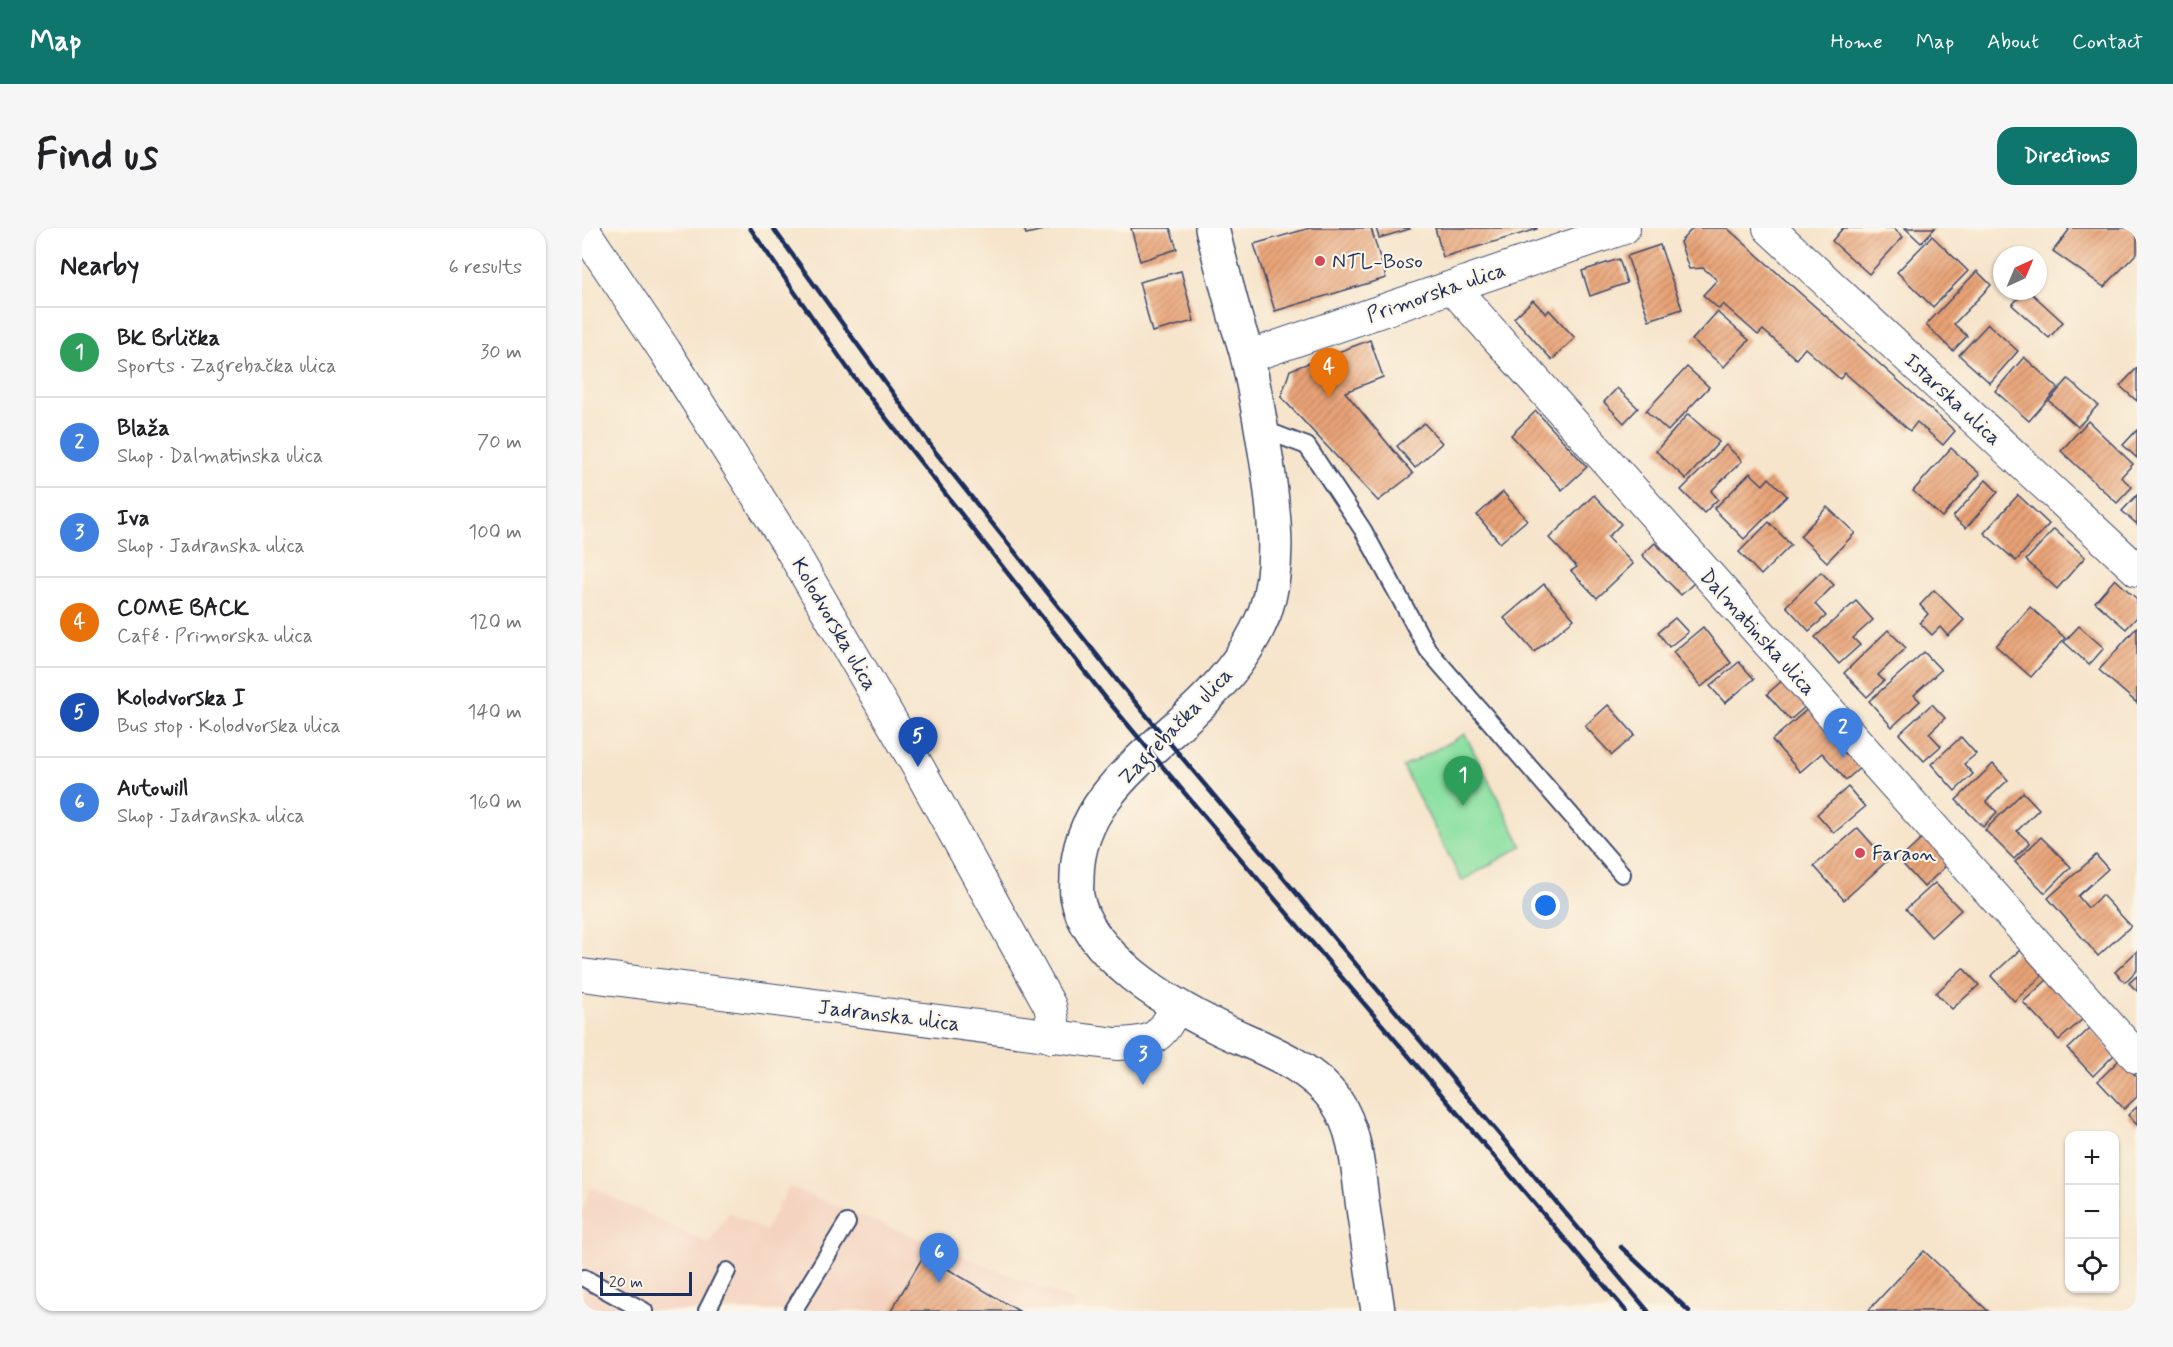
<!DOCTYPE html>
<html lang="en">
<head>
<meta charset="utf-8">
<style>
	body { margin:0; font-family:Mynerve,sans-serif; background:#f6f6f6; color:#202124 }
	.controls { position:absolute; right:18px; bottom:18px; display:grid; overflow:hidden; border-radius:12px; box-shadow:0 2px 4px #0004 }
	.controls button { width:54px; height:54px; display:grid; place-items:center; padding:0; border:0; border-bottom:2px solid #e0e0e0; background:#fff; color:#202124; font:30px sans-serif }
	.compass { position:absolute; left:1411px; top:18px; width:54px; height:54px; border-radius:50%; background:#fff; box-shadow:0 2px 4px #0004; rotate:44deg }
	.scale { position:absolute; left:18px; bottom:15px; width:92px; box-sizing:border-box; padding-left:6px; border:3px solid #1b2f5e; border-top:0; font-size:16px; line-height:21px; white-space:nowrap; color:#1b2f5e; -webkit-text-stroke:4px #fcf5e5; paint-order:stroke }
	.you { position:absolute; left:964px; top:678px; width:21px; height:21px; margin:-15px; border:4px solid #fff; border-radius:50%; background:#1a73e8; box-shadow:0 0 0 9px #1a73e833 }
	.badge { display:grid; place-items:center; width:39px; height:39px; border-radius:50%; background:#0f766e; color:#fff; font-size:20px; font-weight:700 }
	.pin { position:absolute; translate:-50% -50px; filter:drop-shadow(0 2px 3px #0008) }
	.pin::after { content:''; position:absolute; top:32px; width:21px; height:18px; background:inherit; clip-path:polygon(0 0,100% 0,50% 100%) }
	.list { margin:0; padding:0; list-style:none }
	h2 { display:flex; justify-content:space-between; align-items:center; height:78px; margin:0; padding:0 24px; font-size:26px }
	h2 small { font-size:20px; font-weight:400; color:#757577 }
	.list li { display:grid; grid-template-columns:39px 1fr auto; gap:18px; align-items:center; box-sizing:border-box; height:90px; padding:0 24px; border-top:2px solid #e0e0e0 }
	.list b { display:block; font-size:22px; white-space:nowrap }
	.list p { margin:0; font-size:20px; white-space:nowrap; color:#757577 }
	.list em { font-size:20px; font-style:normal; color:#757577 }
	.icon { flex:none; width:33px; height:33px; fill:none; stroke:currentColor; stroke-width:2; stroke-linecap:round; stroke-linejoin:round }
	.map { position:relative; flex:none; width:1555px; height:1083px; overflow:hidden; border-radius:18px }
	header { display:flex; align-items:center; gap:36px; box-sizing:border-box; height:84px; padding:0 30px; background:#0f766e; color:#fff }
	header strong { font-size:28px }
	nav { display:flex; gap:33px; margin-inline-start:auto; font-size:21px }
	.intro { display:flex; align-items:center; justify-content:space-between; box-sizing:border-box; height:144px; padding:0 36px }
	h1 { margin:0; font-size:42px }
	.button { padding:15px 27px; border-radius:18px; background:#0f766e; color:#fff; font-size:21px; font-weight:700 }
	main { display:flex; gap:36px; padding:0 36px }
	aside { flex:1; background:#fff; border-radius:18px; box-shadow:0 2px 4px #0004 }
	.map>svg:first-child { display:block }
</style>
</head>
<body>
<header>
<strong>Map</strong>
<nav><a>Home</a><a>Map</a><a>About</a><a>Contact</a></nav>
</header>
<div class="intro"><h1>Find us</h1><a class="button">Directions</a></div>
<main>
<aside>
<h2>Nearby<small>6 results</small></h2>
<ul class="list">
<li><span class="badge" style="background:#2e9e5b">1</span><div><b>BK Brlička</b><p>Sports · Zagrebačka ulica</p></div><em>30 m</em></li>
<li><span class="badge" style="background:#3f7fe0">2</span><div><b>Blaža</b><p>Shop · Dalmatinska ulica</p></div><em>70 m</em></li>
<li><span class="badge" style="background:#3f7fe0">3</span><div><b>Iva</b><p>Shop · Jadranska ulica</p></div><em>100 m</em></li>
<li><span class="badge" style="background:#e8710a">4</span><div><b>COME BACK</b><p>Café · Primorska ulica</p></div><em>120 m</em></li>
<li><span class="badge" style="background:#1a4fb4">5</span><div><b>Kolodvorska I</b><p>Bus stop · Kolodvorska ulica</p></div><em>140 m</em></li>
<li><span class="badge" style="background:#3f7fe0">6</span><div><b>Autowill</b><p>Shop · Jadranska ulica</p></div><em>160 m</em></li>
</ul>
</aside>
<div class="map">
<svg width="1555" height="1083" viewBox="0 0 1555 1083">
	<defs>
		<pattern id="building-hatch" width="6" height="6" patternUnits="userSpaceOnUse" patternTransform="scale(1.5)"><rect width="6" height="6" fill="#e9a376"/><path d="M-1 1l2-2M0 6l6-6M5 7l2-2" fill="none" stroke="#bc8564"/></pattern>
	</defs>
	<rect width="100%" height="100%" fill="#fcf5e5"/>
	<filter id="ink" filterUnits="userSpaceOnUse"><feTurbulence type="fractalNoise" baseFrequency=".0167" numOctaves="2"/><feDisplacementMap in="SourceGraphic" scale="12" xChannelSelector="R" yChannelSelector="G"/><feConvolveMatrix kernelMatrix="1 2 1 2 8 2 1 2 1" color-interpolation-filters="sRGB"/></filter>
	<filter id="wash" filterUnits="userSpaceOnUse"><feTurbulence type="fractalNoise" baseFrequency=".008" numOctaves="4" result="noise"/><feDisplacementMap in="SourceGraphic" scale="24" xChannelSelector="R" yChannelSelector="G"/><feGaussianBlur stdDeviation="1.35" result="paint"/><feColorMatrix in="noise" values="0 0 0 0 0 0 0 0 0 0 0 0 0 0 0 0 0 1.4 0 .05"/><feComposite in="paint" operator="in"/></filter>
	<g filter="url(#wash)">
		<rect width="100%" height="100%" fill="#f6e4cb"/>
		<polygon fill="#f4d3c0" points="9,959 127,1016 147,984 183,1003 207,959 493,1073 489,1083 0,1083 0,983"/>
		<polygon fill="#8be0a2" stroke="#538880" stroke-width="1.5" points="883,506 940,618 880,653 821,539"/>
		<g id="blocks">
			<g fill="url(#building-hatch)">
				<polygon points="442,0 466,0 466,1 444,6"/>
				<polygon points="549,0 588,0 595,21 558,33"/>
				<polygon points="728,0 789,0 804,50 693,83 672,16"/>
				<polygon points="794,0 827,0 828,1 797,10"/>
				<polygon points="853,0 955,0 955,1 861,29"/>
				<polygon points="1111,0 1145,0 1373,203 1361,217 1335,194 1328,203 1263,145 1258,151 1223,120 1214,131 1181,102 1176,107 1141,76 1137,81 1121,67 1135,52 1121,40 1107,41 1098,14"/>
				<polygon points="1261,0 1311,0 1321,9 1287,46 1250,13"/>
				<polygon points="1323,0 1353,0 1339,15"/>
				<polygon points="1485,0 1555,0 1555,25 1522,59 1471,23 1487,2"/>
				<polygon points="1350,8 1386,43 1351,79 1315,44"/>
				<polygon points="1078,17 1100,81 1067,92 1045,28"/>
				<polygon points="1037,31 1045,55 1008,68 1000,43"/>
				<polygon points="599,43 612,93 570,104 557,54"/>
				<polygon points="1395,43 1409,57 1372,96 1385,108 1371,123 1344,97"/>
				<polygon points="1443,63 1447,63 1481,94 1467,110 1430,77"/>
				<polygon points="951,72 964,86 967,82 993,110 970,132 932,90"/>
				<polygon points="1135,84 1167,112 1142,139 1110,112"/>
				<polygon points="1406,96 1436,123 1408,155 1377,127"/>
				<polygon points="788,112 801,149 763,164 831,246 796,273 699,169 708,142"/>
				<polygon points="1442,129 1476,160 1447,193 1413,163"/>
				<polygon points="1105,139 1127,159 1086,203 1064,183"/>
				<polygon points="1555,140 1555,173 1538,158"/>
				<polygon points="1486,151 1516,177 1496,199 1467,173"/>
				<polygon points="1035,160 1056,180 1042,195 1022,174"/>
				<polygon points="954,183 1005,239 980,262 929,207"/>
				<polygon points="1106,186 1137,214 1104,251 1074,223"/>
				<polygon points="1506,193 1551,236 1539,249 1550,259 1535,275 1479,223"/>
				<polygon points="842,195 860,215 833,240 815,218"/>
				<polygon points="1555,202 1555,230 1541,217"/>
				<polygon points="1144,217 1160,233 1129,263 1136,271 1122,285 1099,262"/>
				<polygon points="1369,220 1398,246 1360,289 1331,263"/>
				<polygon points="1168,245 1181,257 1187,250 1205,268 1162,311 1132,281"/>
				<polygon points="1404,252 1416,264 1384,300 1371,289"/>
				<polygon points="921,264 945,292 918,315 895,287"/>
				<polygon points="1012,267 1039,296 1026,309 1051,336 1015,370 989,343 995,339 967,310"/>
				<polygon points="1436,267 1467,296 1434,333 1402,305"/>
				<polygon points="1555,267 1555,296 1540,283"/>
				<polygon points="1245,279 1273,305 1245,334 1218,308"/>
				<polygon points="1187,294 1209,317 1179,347 1157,324"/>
				<polygon points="1472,301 1503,329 1475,361 1444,332"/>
				<polygon points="1073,315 1112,355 1099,367 1060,327"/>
				<polygon points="1239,344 1252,357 1233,376 1244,388 1227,403 1204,378"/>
				<polygon points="1533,351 1555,371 1555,389 1544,401 1513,374"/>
				<polygon points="962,356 992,391 952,424 922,390"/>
				<polygon points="1352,362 1382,392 1366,408 1358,399 1350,407 1338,395 1346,386 1338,377"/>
				<polygon points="1274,373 1291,392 1271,410 1278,417 1257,436 1233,409"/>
				<polygon points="1448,379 1483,410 1449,449 1414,418"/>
				<polygon points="1093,390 1106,404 1087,419 1076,404"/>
				<polygon points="1497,398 1522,420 1507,437 1482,414"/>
				<polygon points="1121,399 1149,435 1119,459 1091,424"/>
				<polygon points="1555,399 1555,475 1517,442"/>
				<polygon points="1306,402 1324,420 1296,447 1302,453 1285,469 1262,445"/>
				<polygon points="1342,424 1359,442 1332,467 1338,473 1310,499 1287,473"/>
				<polygon points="1157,434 1172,451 1143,475 1128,458"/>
				<polygon points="1201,452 1224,478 1208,492 1185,466"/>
				<polygon points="1350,476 1363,490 1347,505 1359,518 1342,533 1317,506"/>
				<polygon points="1026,477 1053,507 1030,527 1003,498"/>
				<polygon points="1228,479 1280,538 1264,552 1240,525 1218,544 1190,512"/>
				<polygon points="1379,509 1394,526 1382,536 1391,546 1373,563 1349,536"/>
				<polygon points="1411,536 1426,552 1404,573 1415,584 1401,599 1374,572"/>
				<polygon points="1266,559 1283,579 1252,605 1235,586"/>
				<polygon points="1441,564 1457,581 1435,603 1448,615 1432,631 1403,602"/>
				<polygon points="1276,600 1305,633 1262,672 1232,638"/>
				<polygon points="1344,607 1369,633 1342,659 1317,632"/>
				<polygon points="1459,609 1489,639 1463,665 1433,634"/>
				<polygon points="1514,627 1526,641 1496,668 1506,680 1520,667 1549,698 1516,728 1466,670"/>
				<polygon points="1353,655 1379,682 1349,709 1324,681"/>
				<polygon points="1438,722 1461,747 1432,773 1409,748"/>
				<polygon points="1555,723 1555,742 1543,754 1533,744"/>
				<polygon points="1381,740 1397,757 1370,781 1354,765"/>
				<polygon points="1555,748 1555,763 1547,755"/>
				<polygon points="1465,752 1501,791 1477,812 1441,774"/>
				<polygon points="1508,800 1533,826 1511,848 1486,821"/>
				<polygon points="1538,831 1555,849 1555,869 1542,881 1516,853"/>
				<polygon points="1555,879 1555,897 1546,887"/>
				<polygon points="1342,1023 1406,1083 1286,1083"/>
				<polygon points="342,1027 437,1083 309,1083"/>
			</g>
		</g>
	</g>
	<g filter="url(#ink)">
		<use href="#blocks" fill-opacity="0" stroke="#3c4a6e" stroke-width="1.5"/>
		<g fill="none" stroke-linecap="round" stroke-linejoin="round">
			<g stroke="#3c4a6e" stroke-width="20">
				<g id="lane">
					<polyline points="680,201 725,218 781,302 846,422 1040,646"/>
					<polyline points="2,1050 62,1083"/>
					<polyline points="125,1083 145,1043"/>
					<polyline points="211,1083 265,995"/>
				</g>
			</g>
			<g stroke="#3c4a6e" stroke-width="34">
				<g id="street">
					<polyline points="0,0 83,123 206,316 336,539 468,778 471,793 469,809"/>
					<polyline points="1187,0 1555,342"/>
					<polyline points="870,59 1555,829"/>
					<polyline points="665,129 1042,0"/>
					<path d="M0 747 534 816C572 815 578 811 595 778"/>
				</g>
			</g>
			<g stroke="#3c4a6e" stroke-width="36">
				<path id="secondary" d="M630 0C637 29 645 59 653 88 657 103 663 117 666 132 675 171 681 209 687 248 693 293 698 340 683 384 672 412 654 438 634 460 583 518 495 563 495 649 495 655 494 662 495 668 505 728 589 777 639 801 679 820 728 836 754 873 775 903 776 944 781 980 786 1014 791 1049 796 1083"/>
			</g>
			<use href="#lane" stroke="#fff" stroke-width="16"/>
			<use href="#street" stroke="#fff" stroke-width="32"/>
			<use href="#secondary" stroke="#fff" stroke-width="33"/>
			<g stroke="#1b2f5e" stroke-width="4.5">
				<polyline points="168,0 271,148 522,468 606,569 1044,1083"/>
				<polyline points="191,0 355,226 538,456 1066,1083"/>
				<polyline points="1039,1019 1107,1083"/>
			</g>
		</g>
	</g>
	<g fill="#d1495b" stroke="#fcf5e5" stroke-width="2">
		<circle cx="738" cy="33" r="6"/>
		<circle cx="1278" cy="625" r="6"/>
	</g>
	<g text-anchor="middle" stroke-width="4.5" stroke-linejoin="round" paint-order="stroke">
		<g font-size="21" fill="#1b2f5e" stroke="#fcf5e5" text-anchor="start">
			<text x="750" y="40">NTL-Boso</text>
			<text x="1290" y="632">Faraon</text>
		</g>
		<g font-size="21" fill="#1b2f5e" stroke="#fcf5e5">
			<text transform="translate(854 64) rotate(-19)" y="7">Primorska ulica</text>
			<text transform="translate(1371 171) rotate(43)" y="7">Istarska ulica</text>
			<text transform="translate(253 396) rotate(60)" y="7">Kolodvorska ulica</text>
			<text transform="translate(1176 404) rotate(48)" y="7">Dalmatinska ulica</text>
			<text transform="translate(593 498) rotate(-46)" y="7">Zagrebačka ulica</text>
			<text transform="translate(307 787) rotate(7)" y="7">Jadranska ulica</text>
		</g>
	</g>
</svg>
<div class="controls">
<button>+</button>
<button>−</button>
<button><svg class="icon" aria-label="locate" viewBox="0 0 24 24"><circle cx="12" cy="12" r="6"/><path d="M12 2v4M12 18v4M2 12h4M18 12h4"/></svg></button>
</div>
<svg class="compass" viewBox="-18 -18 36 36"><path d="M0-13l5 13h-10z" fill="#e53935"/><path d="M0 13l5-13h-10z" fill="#757577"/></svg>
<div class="scale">20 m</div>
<div class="you"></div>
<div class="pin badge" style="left:881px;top:578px;background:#2e9e5b">1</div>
<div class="pin badge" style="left:1261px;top:530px;background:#3f7fe0">2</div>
<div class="pin badge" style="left:561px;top:857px;background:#3f7fe0">3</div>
<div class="pin badge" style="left:747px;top:170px;background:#e8710a">4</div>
<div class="pin badge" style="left:336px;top:539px;background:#1a4fb4">5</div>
<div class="pin badge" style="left:357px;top:1055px;background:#3f7fe0">6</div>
</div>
</main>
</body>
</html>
